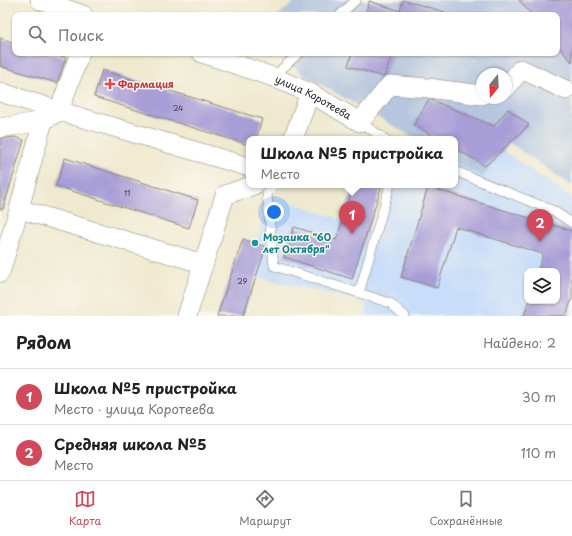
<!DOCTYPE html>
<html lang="ru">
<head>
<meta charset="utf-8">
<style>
	body { margin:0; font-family:"Playpen Sans",sans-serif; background:#f2f2f2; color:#222 }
	.controls { position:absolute; right:12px; bottom:12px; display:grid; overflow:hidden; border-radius:8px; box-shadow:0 1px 3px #0004 }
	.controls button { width:36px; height:36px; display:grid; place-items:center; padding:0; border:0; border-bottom:1px solid #e0e0e0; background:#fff; color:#222; font:20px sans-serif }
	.compass { position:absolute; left:476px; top:68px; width:36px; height:36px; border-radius:50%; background:#fff; box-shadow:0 1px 3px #0004; rotate:198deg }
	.you { position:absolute; left:274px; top:212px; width:14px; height:14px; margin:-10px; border:3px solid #fff; border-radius:50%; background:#1a73e8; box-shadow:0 0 0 6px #1a73e833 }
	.badge { display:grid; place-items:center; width:26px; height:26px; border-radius:50%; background:#d1495b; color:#fff; font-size:13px; font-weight:700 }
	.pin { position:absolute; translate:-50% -33px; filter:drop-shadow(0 1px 2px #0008) }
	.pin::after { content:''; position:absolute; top:21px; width:14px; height:12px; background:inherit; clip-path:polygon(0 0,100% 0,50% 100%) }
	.popup { position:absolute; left:246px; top:136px; width:212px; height:52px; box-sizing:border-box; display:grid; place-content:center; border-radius:8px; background:#fff; filter:drop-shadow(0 1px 3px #0005); font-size:13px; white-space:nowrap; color:#767676 }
	.popup b { font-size:15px; color:#222 }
	.popup::after { content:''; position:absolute; left:50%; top:100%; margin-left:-8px; border:8px solid transparent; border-top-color:#fff }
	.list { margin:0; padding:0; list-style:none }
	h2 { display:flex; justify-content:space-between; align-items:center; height:52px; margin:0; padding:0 16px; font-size:17px }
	h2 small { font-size:13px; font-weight:400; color:#767676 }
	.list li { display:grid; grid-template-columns:26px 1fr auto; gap:12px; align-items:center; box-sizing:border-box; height:56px; padding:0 16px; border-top:1px solid #e0e0e0 }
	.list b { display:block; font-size:15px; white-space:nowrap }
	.list p { margin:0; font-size:13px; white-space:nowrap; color:#767676 }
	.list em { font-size:13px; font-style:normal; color:#767676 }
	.icon { flex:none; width:22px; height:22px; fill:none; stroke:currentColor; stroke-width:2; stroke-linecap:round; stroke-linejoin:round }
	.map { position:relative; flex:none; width:572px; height:316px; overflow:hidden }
	.search { position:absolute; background:#fff; box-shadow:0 1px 3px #0004; left:12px; right:12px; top:12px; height:44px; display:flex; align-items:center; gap:10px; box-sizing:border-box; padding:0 14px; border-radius:8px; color:#767676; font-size:15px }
	.sheet { height:164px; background:#fff }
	nav { display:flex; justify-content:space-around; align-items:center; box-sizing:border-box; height:56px; border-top:1px solid #e0e0e0; background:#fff; font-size:11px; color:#767676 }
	nav a { display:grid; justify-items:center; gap:2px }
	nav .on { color:#d1495b }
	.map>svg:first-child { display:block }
</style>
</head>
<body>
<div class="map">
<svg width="572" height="316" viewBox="0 0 572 316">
	<rect width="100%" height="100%" fill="#fbf7ec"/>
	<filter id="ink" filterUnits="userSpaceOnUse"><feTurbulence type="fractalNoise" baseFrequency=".025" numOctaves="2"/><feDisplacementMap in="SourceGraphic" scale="8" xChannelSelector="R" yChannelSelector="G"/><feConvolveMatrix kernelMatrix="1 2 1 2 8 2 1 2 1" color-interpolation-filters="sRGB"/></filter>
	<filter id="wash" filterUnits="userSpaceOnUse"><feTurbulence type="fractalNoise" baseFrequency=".012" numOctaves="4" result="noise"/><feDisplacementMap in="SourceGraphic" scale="16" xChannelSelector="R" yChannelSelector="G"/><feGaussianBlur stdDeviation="0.9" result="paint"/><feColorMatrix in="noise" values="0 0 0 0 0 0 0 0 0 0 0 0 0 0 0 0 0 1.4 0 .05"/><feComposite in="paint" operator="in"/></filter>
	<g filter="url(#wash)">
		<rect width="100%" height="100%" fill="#efe9cf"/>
		<path fill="#c7ddf9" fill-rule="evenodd" d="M498 147 572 198V316H366V302L252 276 267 194 374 231 390 185H455V160ZM527 271H557V301H527Z"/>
		<path fill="#b5c6de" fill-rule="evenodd" d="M297 0H572V186L510 143 483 177 455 162V139H416L301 73 281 53H557V15H278ZM482 74H506V98H482Z"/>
		<g id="blocks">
			<g fill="#a79dd7">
				<polygon points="403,0 445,12 445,15 365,15 369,1 400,11"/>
				<polygon points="519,0 572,0 572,62 557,45 557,15 532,15"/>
				<polygon points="0,38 15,43 15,53 49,53 66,58 57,83 0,66"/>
				<polygon points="352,53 393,53 385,75 383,77 348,66"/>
				<polygon points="102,70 262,119 256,139 249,139 249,145 94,97"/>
				<polygon points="429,99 494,126 508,109 529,125 485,166 455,148 455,139 438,139 414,125"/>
				<polygon points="14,137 24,140 3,209 0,209 0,139"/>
				<polygon points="65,158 198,200 189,228 56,186"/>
				<polygon points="354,185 382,185 352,279 284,257 294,227 336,240"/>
				<polygon points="428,187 572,231 572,298 566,316 524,316 529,301 557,301 557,271 538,271 543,254 456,227 437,288 401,277"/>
				<polygon points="243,239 266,247 243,316 217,316"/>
			</g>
		</g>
	</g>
	<g filter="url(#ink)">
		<use href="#blocks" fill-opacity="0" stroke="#868276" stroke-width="1"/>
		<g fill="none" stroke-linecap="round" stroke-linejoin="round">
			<g stroke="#868276" stroke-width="10">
				<g id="lane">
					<polyline points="340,15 356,0"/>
					<polyline points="273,77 299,53"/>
					<polyline points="360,122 385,139"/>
					<polyline points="455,171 554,211 572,223"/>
					<polyline points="274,185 267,194 274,266 359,293"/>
					<polyline points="390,185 359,293 390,303 405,316"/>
				</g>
			</g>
			<g stroke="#868276" stroke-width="20">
				<g id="street">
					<polyline points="40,0 83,15"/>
					<polyline points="80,53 59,111 249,167"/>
					<path id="s1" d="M202 53 273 77 310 93 360 122 390 85 428 88 482 95"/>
					<polyline points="506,88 521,69 566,90"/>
					<polyline points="0,92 59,111"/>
					<polyline points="0,128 43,121"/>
					<polyline points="293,139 310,93"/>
					<polyline points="19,209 204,264"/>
					<polyline points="0,273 19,209 43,121 59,111"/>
					<polyline points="187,316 225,195 254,185"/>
				</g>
			</g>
			<use href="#lane" stroke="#fff" stroke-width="9"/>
			<use href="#street" stroke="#fff" stroke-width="19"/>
		</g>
	</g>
	<path fill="#e0444e" stroke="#fbf7ec" stroke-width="1.5" d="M108 78h4v4h4v4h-4v4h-4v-4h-4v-4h4z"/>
	<circle fill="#0f9aa8" stroke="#fbf7ec" stroke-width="1.5" cx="255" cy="243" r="4"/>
	<g text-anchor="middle" stroke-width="3" stroke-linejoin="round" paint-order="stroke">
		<g font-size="8" fill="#3f3c4b">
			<text x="178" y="111">24</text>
			<text x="127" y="196">11</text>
			<text x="242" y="284">29</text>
		</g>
		<g font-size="10" font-weight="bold" fill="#be3a42" stroke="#fbf7ec" text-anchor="start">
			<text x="118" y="88">Фармация</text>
		</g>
		<g font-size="10" fill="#1c1c1c" stroke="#fbf7ec">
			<text dy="4" stroke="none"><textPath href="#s1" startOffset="120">улица Коротеева</textPath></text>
		</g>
		<g font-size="10" font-weight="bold" fill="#0d838f" stroke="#fbf7ec" text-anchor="start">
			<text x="263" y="241">Мозаика "60<tspan x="263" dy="12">лет Октября"</tspan></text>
		</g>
	</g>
</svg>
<div class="controls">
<button><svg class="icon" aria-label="layers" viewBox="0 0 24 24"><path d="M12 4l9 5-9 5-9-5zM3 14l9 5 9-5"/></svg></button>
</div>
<svg class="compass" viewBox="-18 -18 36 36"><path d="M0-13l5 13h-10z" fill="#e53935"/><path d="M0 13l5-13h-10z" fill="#767676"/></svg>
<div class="you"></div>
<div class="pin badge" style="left:352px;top:234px">1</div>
<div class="popup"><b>Школа №5 пристройка</b>Место</div>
<div class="pin badge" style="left:540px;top:242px">2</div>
<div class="search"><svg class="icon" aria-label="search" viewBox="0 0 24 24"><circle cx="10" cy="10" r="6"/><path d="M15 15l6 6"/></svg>Поиск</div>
</div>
<section class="sheet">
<h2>Рядом<small>Найдено: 2</small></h2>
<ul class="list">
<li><span class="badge">1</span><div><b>Школа №5 пристройка</b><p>Место · улица Коротеева</p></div><em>30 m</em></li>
<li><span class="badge">2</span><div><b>Средняя школа №5</b><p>Место</p></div><em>110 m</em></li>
</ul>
</section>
<nav>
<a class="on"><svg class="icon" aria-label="map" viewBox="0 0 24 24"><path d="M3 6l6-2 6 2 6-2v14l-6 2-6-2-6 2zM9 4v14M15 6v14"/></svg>Карта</a>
<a><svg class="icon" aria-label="directions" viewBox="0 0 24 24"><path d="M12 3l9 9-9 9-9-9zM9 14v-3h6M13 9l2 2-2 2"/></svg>Маршрут</a>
<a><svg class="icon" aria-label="saved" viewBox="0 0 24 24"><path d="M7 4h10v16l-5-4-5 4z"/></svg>Сохранённые</a>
</nav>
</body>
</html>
